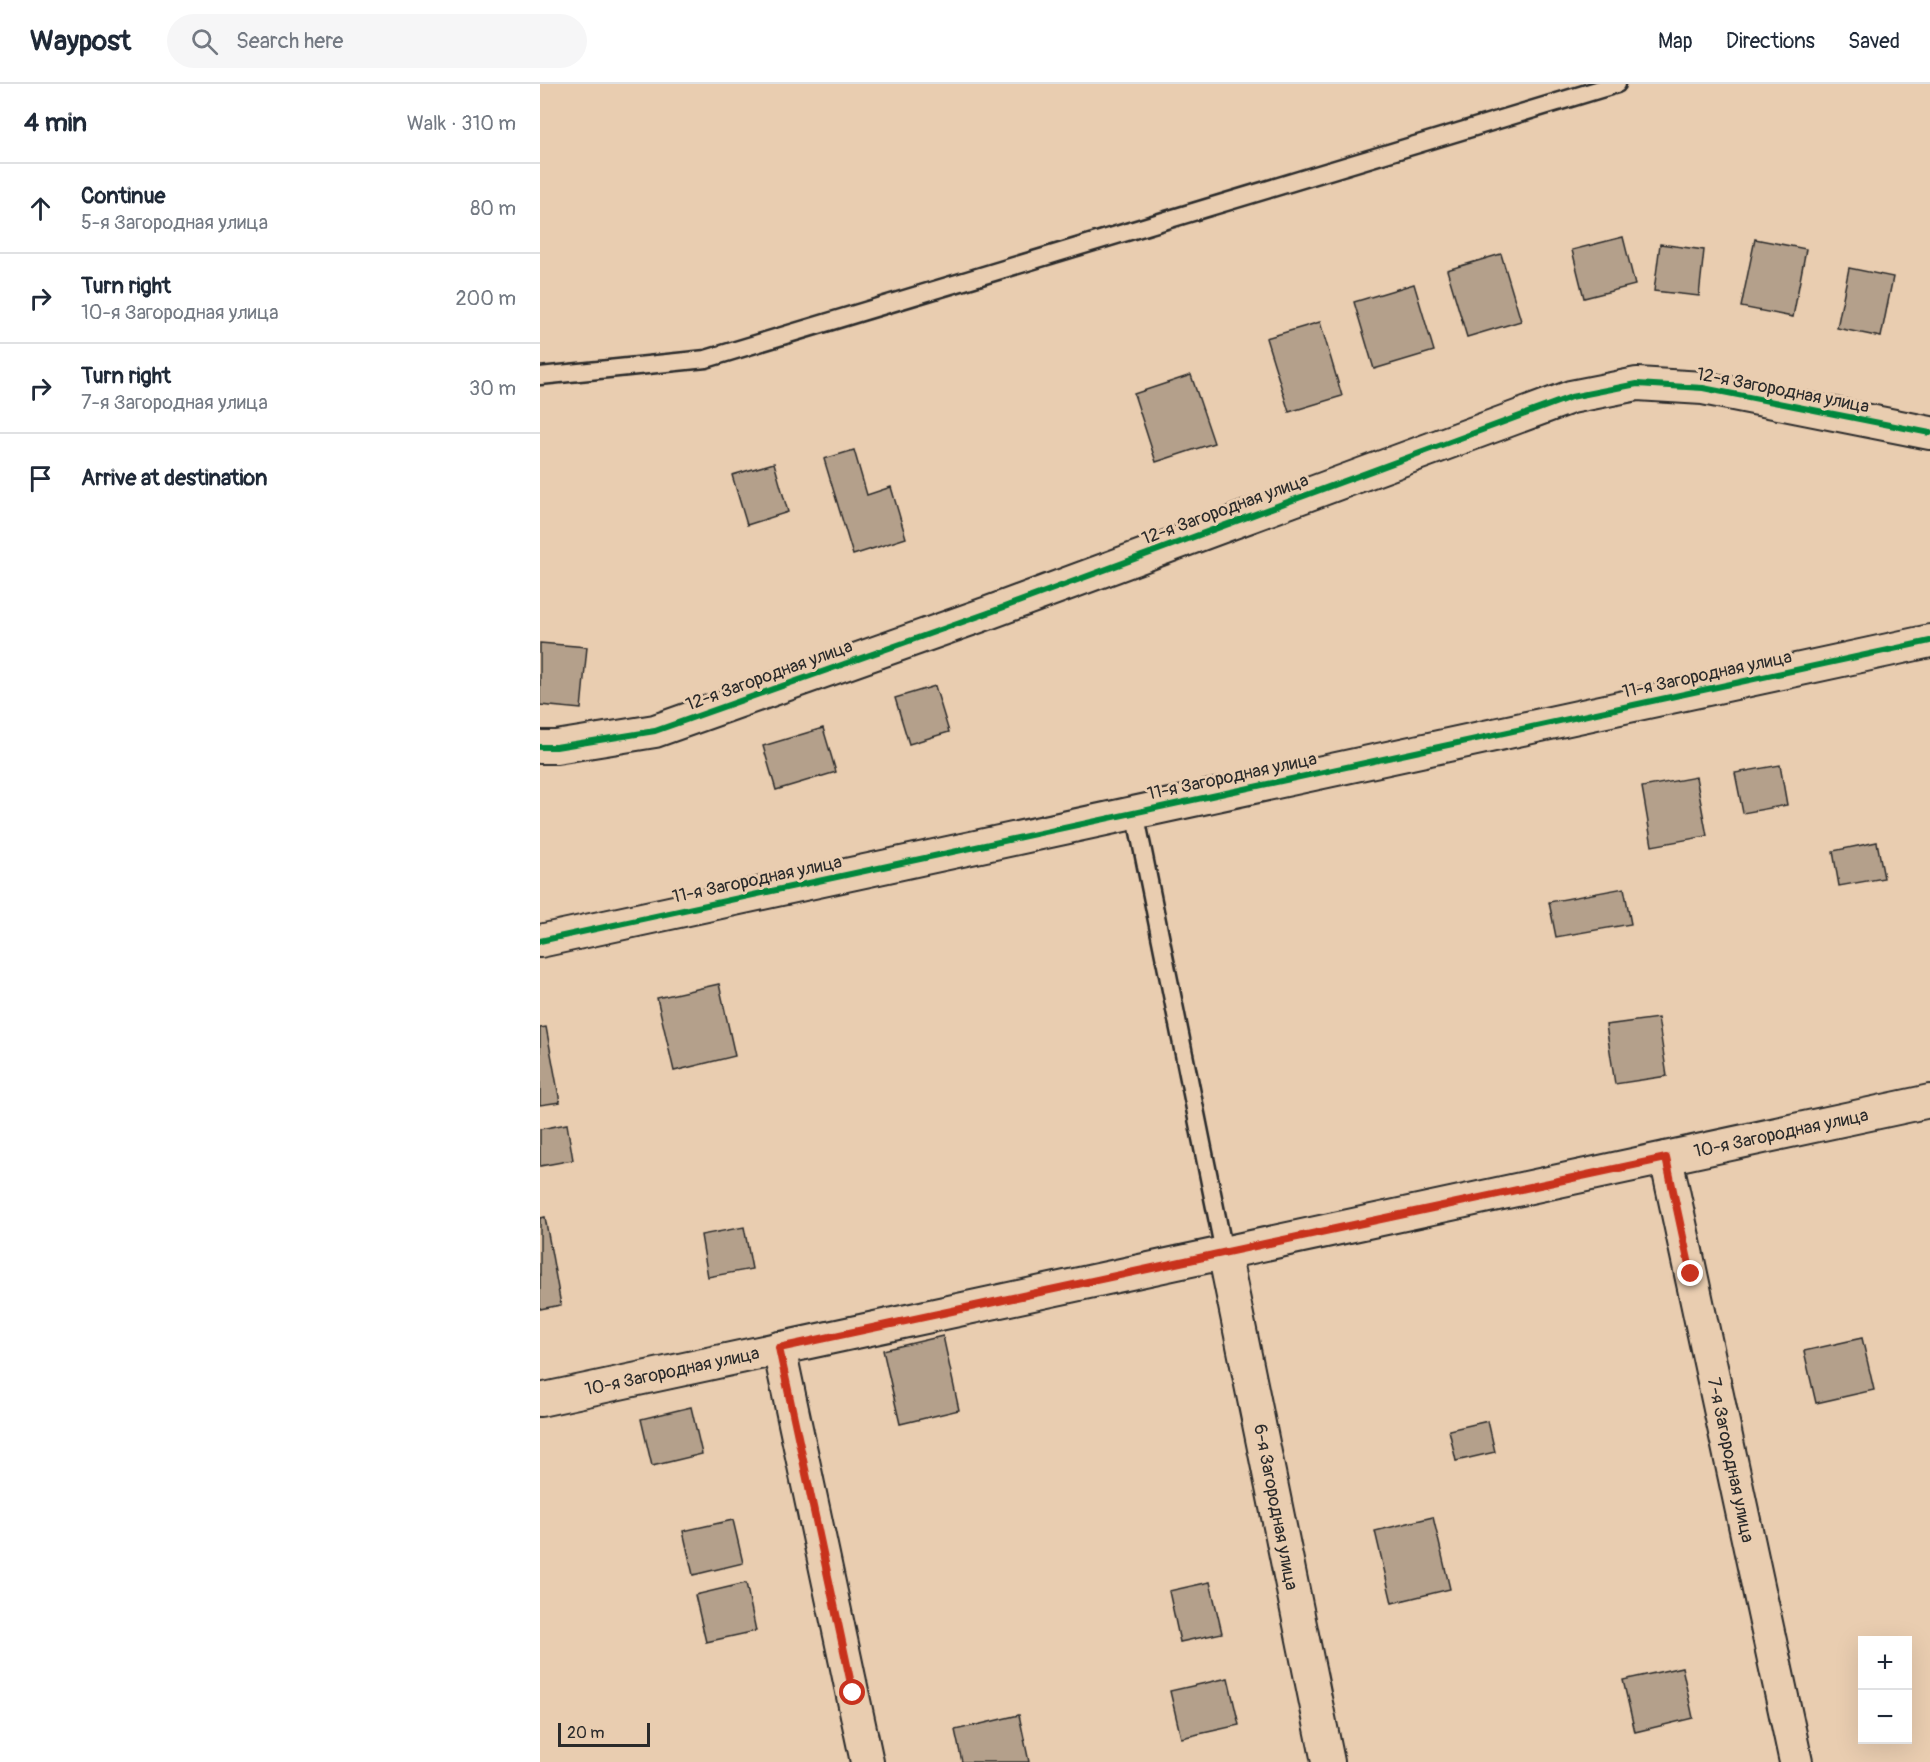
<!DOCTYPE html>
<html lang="en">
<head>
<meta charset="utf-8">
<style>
	body { margin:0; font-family:Pangolin,sans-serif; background:#f6f6f7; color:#1f2937 }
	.controls { position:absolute; right:18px; bottom:18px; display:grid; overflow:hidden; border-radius:0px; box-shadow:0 6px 24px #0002 }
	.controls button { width:54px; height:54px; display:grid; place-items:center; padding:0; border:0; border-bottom:2px solid #e0e1e3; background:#fff; color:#1f2937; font:30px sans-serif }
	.scale { position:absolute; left:18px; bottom:15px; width:92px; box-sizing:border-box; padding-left:6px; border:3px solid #2b2b2b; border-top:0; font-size:16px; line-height:21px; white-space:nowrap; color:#2b2b2b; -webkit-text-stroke:4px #e9cdb0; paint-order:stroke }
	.stop { position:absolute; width:18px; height:18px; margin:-14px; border:4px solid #c8321e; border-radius:50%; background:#fff }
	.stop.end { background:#c8321e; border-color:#fff; box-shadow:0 2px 6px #0008 }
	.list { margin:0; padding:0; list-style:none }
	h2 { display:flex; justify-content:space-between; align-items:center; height:78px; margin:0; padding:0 24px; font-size:26px }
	h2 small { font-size:20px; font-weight:400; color:#747a83 }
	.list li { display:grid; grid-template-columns:39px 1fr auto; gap:18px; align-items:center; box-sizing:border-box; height:90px; padding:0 24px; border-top:2px solid #e0e1e3 }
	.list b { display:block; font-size:22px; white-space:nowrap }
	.list p { margin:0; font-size:20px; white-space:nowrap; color:#747a83 }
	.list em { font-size:20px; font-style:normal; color:#747a83 }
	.icon { flex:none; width:33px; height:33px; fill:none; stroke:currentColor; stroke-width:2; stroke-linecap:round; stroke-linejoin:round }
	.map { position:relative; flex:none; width:1390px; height:1678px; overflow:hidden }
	header { display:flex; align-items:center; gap:36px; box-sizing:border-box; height:84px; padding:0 30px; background:#fff; border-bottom:2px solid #e0e1e3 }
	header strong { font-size:28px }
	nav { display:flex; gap:33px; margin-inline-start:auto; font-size:21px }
	.search { width:420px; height:54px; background:#f6f6f7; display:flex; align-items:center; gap:15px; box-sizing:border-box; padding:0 21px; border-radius:33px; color:#747a83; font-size:22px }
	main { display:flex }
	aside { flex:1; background:#fff }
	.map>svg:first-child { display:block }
</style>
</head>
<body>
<header>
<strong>Waypost</strong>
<div class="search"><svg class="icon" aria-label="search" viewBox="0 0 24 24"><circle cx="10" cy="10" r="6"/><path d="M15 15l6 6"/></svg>Search here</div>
<nav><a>Map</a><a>Directions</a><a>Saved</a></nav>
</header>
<main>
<aside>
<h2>4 min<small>Walk · 310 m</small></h2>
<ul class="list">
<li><svg class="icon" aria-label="ahead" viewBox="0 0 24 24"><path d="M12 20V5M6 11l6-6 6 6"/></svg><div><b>Continue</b><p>5-я Загородная улица</p></div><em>80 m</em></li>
<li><svg class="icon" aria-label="right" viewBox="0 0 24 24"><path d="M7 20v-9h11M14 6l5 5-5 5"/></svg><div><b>Turn right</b><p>10-я Загородная улица</p></div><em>200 m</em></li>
<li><svg class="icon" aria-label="right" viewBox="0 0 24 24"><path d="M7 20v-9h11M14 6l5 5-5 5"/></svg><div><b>Turn right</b><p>7-я Загородная улица</p></div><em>30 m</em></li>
<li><svg class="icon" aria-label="arrive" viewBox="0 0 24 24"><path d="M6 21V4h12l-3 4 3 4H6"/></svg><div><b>Arrive at destination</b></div></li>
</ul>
</aside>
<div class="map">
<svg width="1390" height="1678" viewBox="0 0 1390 1678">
	<rect width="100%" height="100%" fill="#e9cdb0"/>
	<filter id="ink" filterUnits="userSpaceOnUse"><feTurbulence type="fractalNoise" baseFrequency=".0167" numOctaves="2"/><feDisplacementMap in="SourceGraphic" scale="12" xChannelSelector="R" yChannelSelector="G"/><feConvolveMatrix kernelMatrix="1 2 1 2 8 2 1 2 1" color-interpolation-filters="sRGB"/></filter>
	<g filter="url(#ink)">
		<g fill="#b4a08b" stroke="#2b2b2b" stroke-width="1.5">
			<polygon points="1083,153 1095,201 1044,214 1032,166"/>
			<polygon points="1215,155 1266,165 1253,233 1201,223"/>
			<polygon points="1120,160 1164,166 1159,212 1114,207"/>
			<polygon points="961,170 981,237 927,253 907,186"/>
			<polygon points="1309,184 1353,193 1341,253 1297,244"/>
			<polygon points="874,200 894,267 834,285 814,218"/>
			<polygon points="780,238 802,312 749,328 726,254"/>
			<polygon points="651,291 674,359 616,378 594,310"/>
			<polygon points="314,366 327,411 351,403 366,454 313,471 284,375"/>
			<polygon points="234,379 248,428 207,441 192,391"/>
			<polygon points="0,559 47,563 41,625 0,621"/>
			<polygon points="395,602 409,648 369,660 355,614"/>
			<polygon points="283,644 296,688 236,706 223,662"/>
			<polygon points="1240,681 1247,721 1203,729 1195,689"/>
			<polygon points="1156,693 1167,752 1112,762 1102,703"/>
			<polygon points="1337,758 1344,794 1299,802 1293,767"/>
			<polygon points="1084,804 1091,840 1016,853 1009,818"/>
			<polygon points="179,900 195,972 134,987 117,914"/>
			<polygon points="1118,934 1127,992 1075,1000 1066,941"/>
			<polygon points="6,943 20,1018 0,1021 0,944"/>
			<polygon points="27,1040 33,1076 0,1082 0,1045"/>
			<polygon points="5,1133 21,1221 0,1225 0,1134"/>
			<polygon points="204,1143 212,1185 168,1193 161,1151"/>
			<polygon points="403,1252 419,1326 360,1340 343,1266"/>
			<polygon points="1322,1254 1334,1306 1276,1319 1264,1267"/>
			<polygon points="151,1323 162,1370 112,1382 101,1335"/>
			<polygon points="948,1337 955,1368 916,1377 909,1346"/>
			<polygon points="893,1433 910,1505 852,1519 835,1447"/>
			<polygon points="193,1436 203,1479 153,1491 143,1447"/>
			<polygon points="670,1498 682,1549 640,1558 629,1507"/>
			<polygon points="206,1499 216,1547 166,1558 155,1511"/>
			<polygon points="1142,1583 1153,1634 1095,1648 1083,1596"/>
			<polygon points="688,1594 699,1641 641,1654 630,1607"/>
			<polygon points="479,1631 489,1678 422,1678 415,1646"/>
		</g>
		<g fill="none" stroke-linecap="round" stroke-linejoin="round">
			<g stroke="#2b2b2b" stroke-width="21">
				<g id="service">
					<polyline points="0,292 166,275 1077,0"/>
					<polyline points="595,728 684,1168"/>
				</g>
			</g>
			<g stroke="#2b2b2b" stroke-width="36">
				<g id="minor">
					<polyline points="0,663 16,663 115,647 448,529 1031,313 1097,300 1163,304 1390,349"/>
					<polyline points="0,857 1390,557"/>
					<polyline points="1126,1074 1256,1678"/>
					<polyline points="684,1168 788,1678"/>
					<polyline points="239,1264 327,1678"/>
					<polyline points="0,1316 1390,1017"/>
				</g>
			</g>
			<use href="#service" stroke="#e9cdb0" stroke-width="16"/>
			<use href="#minor" stroke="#e9cdb0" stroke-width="32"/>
			<g stroke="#e9cdb0" stroke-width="10">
				<g id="cycleway">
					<polyline points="0,663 16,663 115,647 448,529 1031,313 1097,300 1163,304 1390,349"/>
					<polyline points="0,857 1390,557"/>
				</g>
			</g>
			<use href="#cycleway" stroke="#00873e" stroke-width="6"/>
		</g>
	</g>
	<g fill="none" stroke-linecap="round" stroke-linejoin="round" filter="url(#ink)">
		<polyline stroke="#c8321e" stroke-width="8" points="313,1609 239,1264 1126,1074 1151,1190"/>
	</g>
	<g text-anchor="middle" stroke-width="6" stroke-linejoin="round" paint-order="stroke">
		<g font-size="18" fill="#2b2b2b" stroke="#e9cdb0">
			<text transform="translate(1243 306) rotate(11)" y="6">12-я Загородная улица</text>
			<text transform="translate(685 425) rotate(-20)" y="6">12-я Загородная улица</text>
			<text transform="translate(1167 590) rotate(-12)" y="6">11-я Загородная улица</text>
			<text transform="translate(229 591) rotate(-20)" y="6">12-я Загородная улица</text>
			<text transform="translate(692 692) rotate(-12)" y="6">11-я Загородная улица</text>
			<text transform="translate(217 795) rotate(-12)" y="6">11-я Загородная улица</text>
			<text transform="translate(1241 1049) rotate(-12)" y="6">10-я Загородная улица</text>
			<text transform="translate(132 1287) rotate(-12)" y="6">10-я Загородная улица</text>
			<text transform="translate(1191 1376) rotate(78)" y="6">7-я Загородная улица</text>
			<text transform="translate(736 1423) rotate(79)" y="6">6-я Загородная улица</text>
		</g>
	</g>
</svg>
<div class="controls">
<button>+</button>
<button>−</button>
</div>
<div class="scale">20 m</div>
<div class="stop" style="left:313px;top:1609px"></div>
<div class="stop end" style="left:1151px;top:1190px"></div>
</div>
</main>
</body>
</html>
